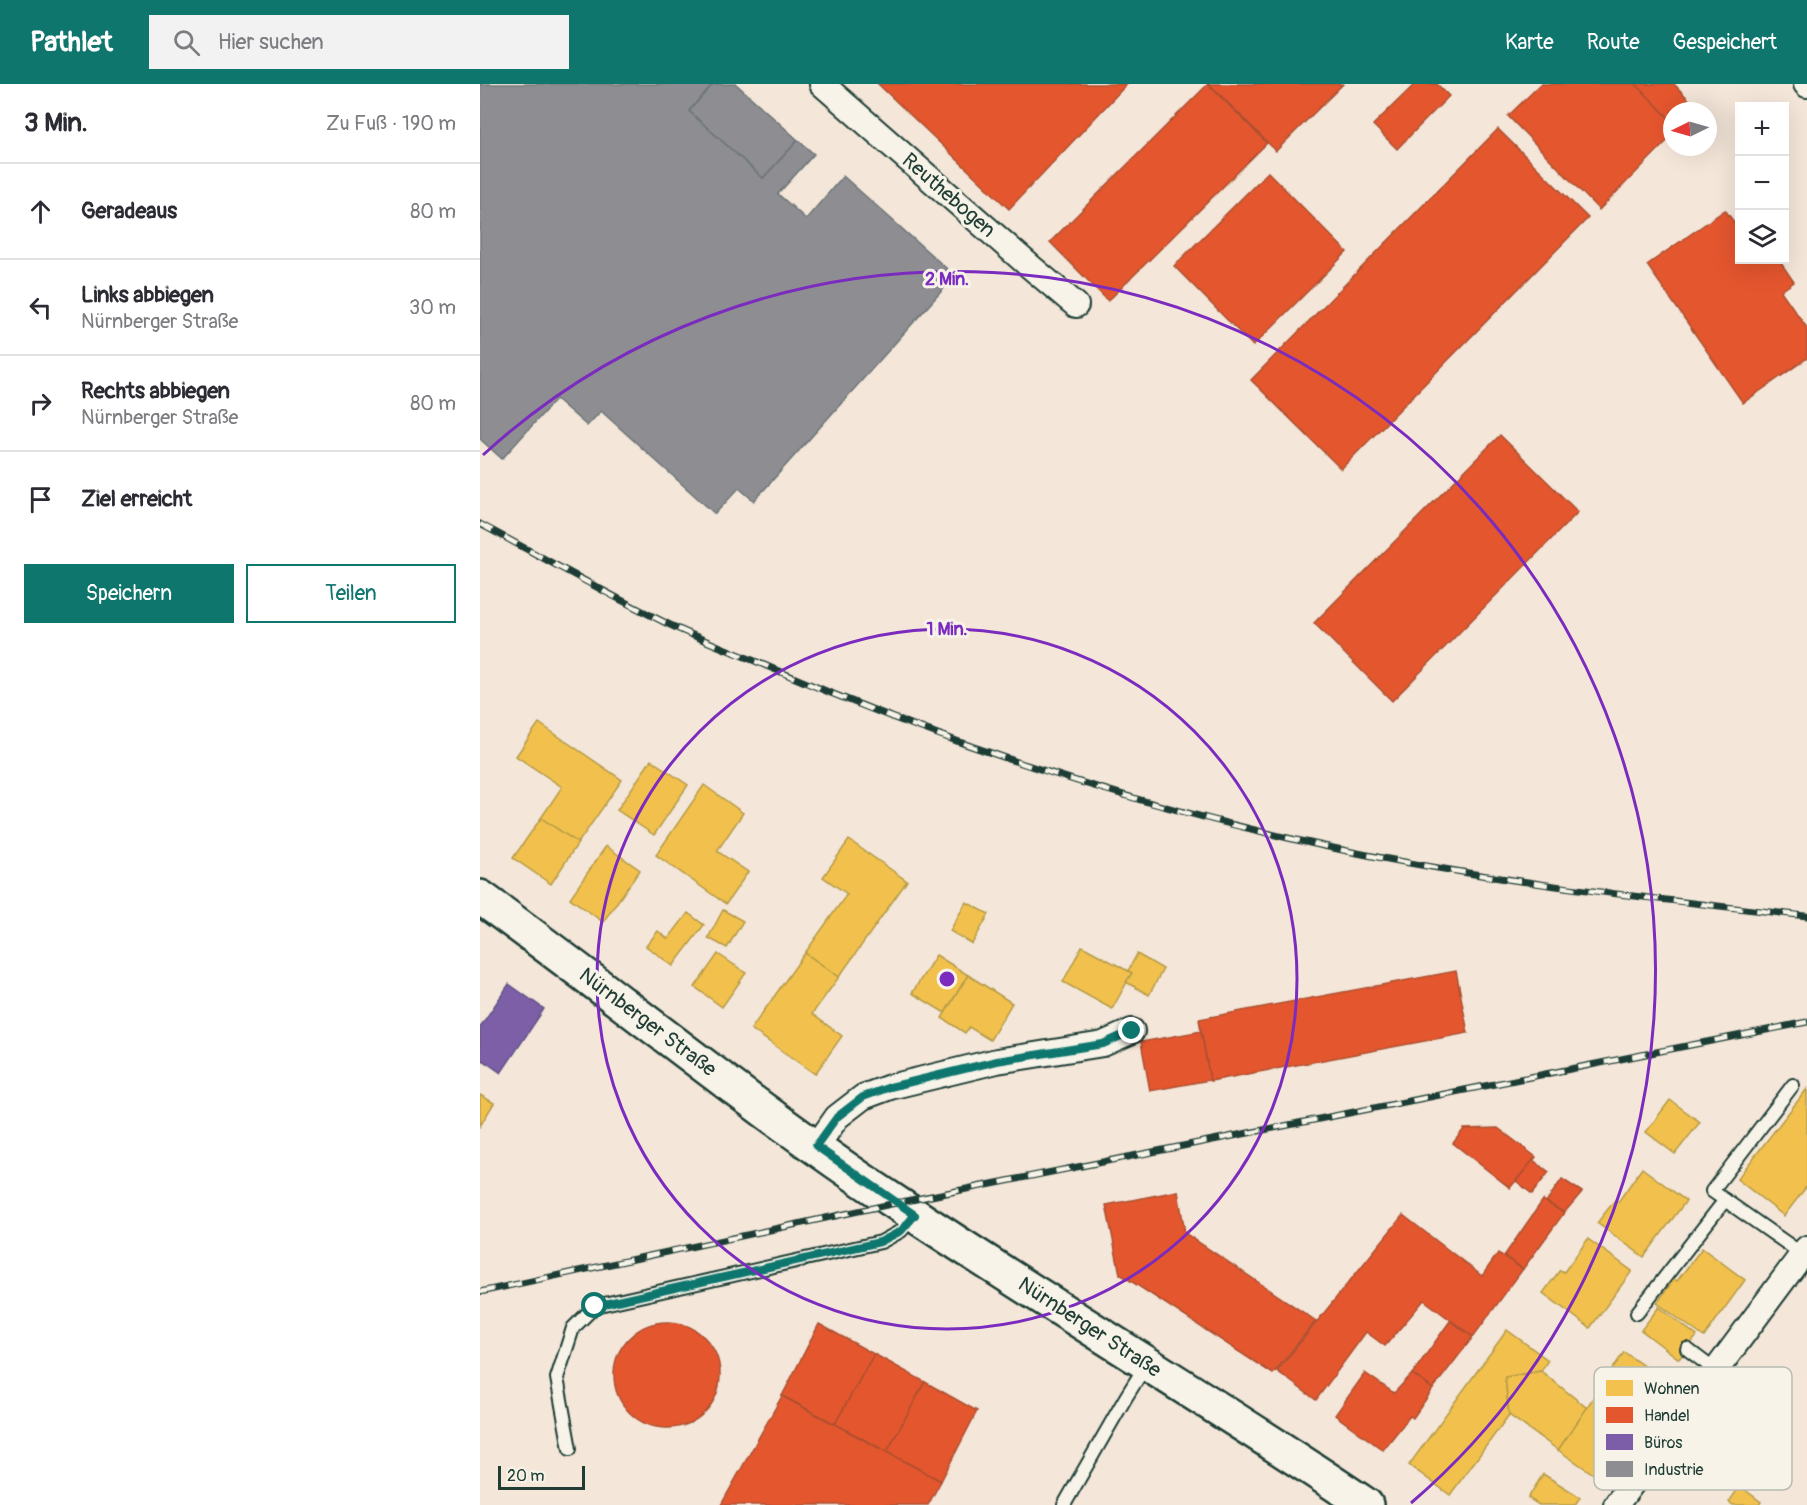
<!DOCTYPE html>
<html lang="de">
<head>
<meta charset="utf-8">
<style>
	body { margin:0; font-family:Pangolin,sans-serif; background:#f2f2f3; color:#2b2b33 }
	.controls { position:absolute; right:18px; top:18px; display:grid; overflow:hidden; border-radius:0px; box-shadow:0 6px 24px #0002 }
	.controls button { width:54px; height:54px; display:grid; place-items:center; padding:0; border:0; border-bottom:2px solid #e1e1e2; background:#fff; color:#2b2b33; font:30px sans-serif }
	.compass { position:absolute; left:1183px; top:18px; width:54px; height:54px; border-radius:50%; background:#fff; box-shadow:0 6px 24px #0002; rotate:265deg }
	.scale { position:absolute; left:18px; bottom:15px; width:87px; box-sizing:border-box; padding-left:6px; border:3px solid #1f3d34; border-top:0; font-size:16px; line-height:21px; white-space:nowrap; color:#1f3d34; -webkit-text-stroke:4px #f7f3e8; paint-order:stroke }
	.stop { position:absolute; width:18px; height:18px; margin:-14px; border:4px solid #0f766e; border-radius:50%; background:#fff }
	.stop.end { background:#0f766e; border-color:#fff; box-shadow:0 2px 6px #0008 }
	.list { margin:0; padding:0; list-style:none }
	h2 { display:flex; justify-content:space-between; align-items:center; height:78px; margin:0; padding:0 24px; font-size:26px }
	h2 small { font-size:20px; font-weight:400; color:#7c7c81 }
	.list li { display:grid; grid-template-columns:39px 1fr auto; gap:18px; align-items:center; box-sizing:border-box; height:96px; padding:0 24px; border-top:2px solid #e1e1e2 }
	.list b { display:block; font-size:22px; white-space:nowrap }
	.list p { margin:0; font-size:20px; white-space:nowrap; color:#7c7c81 }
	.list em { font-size:20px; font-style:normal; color:#7c7c81 }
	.actions { display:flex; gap:12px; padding:18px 24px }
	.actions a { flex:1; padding:14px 0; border:2px solid #0f766e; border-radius:0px; text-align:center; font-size:21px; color:#0f766e }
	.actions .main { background:#0f766e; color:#fff }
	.icon { flex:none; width:33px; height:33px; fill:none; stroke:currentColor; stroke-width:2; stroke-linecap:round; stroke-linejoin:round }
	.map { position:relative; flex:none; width:1327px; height:1421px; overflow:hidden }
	header { display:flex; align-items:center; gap:36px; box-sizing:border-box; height:84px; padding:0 30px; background:#0f766e; color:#fff }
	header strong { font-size:28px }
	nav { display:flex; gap:33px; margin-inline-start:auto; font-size:21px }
	.search { width:420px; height:54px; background:#f2f2f3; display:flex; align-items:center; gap:15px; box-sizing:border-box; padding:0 21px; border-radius:0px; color:#7c7c81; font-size:22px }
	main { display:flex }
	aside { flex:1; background:#fff }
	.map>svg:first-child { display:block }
</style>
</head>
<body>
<header>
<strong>Pathlet</strong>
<div class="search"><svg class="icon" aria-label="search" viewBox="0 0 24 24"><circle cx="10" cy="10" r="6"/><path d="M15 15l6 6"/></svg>Hier suchen</div>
<nav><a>Karte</a><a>Route</a><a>Gespeichert</a></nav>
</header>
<main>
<aside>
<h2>3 Min.<small>Zu Fuß · 190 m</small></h2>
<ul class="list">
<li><svg class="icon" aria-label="ahead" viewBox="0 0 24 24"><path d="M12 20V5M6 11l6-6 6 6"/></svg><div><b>Geradeaus</b></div><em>80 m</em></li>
<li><svg class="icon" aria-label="left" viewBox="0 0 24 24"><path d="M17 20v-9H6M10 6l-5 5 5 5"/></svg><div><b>Links abbiegen</b><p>Nürnberger Straße</p></div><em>30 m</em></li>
<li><svg class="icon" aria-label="right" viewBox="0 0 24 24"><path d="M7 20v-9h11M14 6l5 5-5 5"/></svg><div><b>Rechts abbiegen</b><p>Nürnberger Straße</p></div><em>80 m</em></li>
<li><svg class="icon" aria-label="arrive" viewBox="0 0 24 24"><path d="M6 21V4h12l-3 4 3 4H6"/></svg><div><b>Ziel erreicht</b></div></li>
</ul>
<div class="actions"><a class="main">Speichern</a><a>Teilen</a></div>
</aside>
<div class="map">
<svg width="1327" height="1421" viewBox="0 0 1327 1421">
	<rect width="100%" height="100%" fill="#f4e6d9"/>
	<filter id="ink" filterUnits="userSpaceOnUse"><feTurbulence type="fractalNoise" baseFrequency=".0167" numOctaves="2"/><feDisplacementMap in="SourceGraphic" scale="12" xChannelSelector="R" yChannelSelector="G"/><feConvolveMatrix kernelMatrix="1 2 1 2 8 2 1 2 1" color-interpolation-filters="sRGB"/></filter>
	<g filter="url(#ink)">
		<g fill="#f2c14e" stroke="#b39946" stroke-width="1.5">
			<polygon points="59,639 142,696 98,759 61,734 82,703 36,672"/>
			<polygon points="171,676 208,701 174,751 137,726"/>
			<polygon points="224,701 263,729 237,767 268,788 246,820 176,771"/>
			<polygon points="61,734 98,759 71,800 33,774"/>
			<polygon points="369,756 427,797 359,893 325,869 367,810 343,793"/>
			<polygon points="126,762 160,786 123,838 90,814"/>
			<polygon points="486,818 509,830 492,860 470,847"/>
			<polygon points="243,826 263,837 247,864 228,854"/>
			<polygon points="208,829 224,841 193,882 166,862 178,847 188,855"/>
			<polygon points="602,862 652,889 632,925 583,898"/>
			<polygon points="325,869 359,893 332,930 362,952 335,990 271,945"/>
			<polygon points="238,870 266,889 242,923 215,903"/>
			<polygon points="657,870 683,885 669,911 646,898 652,889 648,887"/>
			<polygon points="456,871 488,891 465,929 432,909"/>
			<polygon points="488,891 532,919 510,956 489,943 485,949 462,934"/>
			<polygon points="1327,1005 1327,1102 1304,1132 1257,1095"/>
			<polygon points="0,1011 14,1019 0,1042"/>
			<polygon points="1190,1016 1220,1038 1195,1070 1166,1048"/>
			<polygon points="1162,1084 1206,1117 1164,1173 1117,1139 1135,1116 1138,1118"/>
			<polygon points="1108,1155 1152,1187 1110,1244 1063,1209 1080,1186 1084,1188"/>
			<polygon points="1222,1164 1265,1196 1224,1253 1177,1219 1194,1195 1197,1197"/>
			<polygon points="1179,1223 1217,1252 1199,1275 1161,1246"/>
			<polygon points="1027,1246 1068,1276 1061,1287 1025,1293 1029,1331 970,1411 929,1381"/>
			<polygon points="1144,1268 1186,1298 1115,1391 1078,1366"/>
			<polygon points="1061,1287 1107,1324 1078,1366 1029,1331 1025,1293"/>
			<polygon points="1063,1390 1100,1413 1095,1421 1059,1421 1048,1414"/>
			<polygon points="1260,1402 1281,1418 1279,1421 1253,1421 1249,1418"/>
		</g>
		<g fill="#e4572e" stroke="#a94f30" stroke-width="1.5">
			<polygon points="398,0 647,0 529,125"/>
			<polygon points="728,0 787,59 628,217 570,158"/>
			<polygon points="729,0 863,0 796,67"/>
			<polygon points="935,0 957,0 969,12 917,65 893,41"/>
			<polygon points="1061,0 1156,0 1192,37 1192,52 1119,126 1028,32"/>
			<polygon points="1156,0 1194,0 1218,25 1217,27 1192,27 1192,37"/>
			<polygon points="1018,45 1108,134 861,385 771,296"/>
			<polygon points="788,88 867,168 773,262 694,182"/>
			<polygon points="1245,126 1260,146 1260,176 1299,176 1314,198 1301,207 1327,244 1327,274 1263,319 1167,181"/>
			<polygon points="1020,351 1098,428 912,617 834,539"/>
			<polygon points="976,887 988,949 730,997 719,935"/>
			<polygon points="721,947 730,996 670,1007 661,958"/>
			<polygon points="1018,1044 1056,1073 1030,1104 973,1059 984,1045"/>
			<polygon points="1053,1076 1069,1088 1052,1110 1036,1097"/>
			<polygon points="1082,1095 1102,1108 1084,1129 1066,1118"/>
			<polygon points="698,1107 705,1149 836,1237 793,1290 640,1190 626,1121"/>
			<polygon points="1063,1116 1084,1129 1043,1185 1024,1172"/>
			<polygon points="923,1131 1002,1192 1018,1169 1043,1185 993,1253 944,1216 905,1262 886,1248 836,1316 797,1287"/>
			<polygon points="970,1237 993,1253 953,1305 932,1290"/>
			<circle cx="187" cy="1291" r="53"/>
			<polygon points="339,1240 394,1270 355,1340 302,1312"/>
			<polygon points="394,1270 445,1298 407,1368 355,1340"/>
			<polygon points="885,1289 914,1309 932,1290 953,1305 933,1334 930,1332 903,1366 855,1331"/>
			<polygon points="445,1298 497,1327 461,1397 407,1368"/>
			<polygon points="302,1312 461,1397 448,1421 241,1421"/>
		</g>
		<polygon fill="#7b5ea7" stroke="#5f5484" stroke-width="1.5" points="29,900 64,925 21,989 0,974 0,943"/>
		<g fill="#8d8d92" stroke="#6c7576" stroke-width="1.5">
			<polygon points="0,0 233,0 209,27 283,94 318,56 334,70 298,110 326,135 363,92 475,192 274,417 259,404 235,430 121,327 107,342 76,315 22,375 0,355"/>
			<polygon points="233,0 256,0 318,56 283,94 209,27"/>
		</g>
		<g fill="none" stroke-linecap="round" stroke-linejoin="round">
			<g stroke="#1f3d34" stroke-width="16">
				<g id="service">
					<polyline points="1313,1001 1232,1107 1322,1170"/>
					<polyline points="1157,1229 1245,1116"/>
					<polyline points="1207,1265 1236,1287"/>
					<polyline points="90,1365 77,1294 93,1244 115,1222 401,1158 421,1147 434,1132"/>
					<polyline points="584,1421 646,1313 666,1281"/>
				</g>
			</g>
			<g stroke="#1f3d34" stroke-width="28">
				<g id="minor">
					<polyline points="342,0 552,184 596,221"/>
					<polyline points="1326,0 1327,1"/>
					<polyline points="336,1063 357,1033 383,1013 410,1003 517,977 623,960 652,947"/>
					<polyline points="1136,1421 1327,1164"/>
				</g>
			</g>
			<g stroke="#1f3d34" stroke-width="38">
				<path id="secondary" d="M0 813C140 914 273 1025 418 1120 572 1223 732 1317 886 1421"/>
			</g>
			<use href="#service" stroke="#f7f3e8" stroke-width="12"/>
			<use href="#minor" stroke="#f7f3e8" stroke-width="24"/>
			<use href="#secondary" stroke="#f7f3e8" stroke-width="33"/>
			<g stroke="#1f3d34" stroke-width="7">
				<g id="rail">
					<path d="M0 440C62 473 123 508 186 539 219 555 254 568 289 583 460 657 639 716 821 757 988 795 1157 813 1327 832"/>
					<polyline points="0,1208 416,1119 1327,938"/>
				</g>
			</g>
			<use href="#rail" stroke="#f7f3e8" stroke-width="4.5" stroke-dasharray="14" stroke-linecap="butt"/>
		</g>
	</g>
	<g fill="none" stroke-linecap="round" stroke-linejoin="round" filter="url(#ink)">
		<polyline stroke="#0f766e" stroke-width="8" points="115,1222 400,1158 421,1147 435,1131 336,1062 357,1033 383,1013 410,1003 517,977 623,960 652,947"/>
	</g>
	<g fill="none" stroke="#7b2cbf" stroke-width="3">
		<circle cx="467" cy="895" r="350"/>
		<path d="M3 371A700 700 0 1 1 931 1419"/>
	</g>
	<g text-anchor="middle" stroke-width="6" stroke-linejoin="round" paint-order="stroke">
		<g font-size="21" fill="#1f3d34" stroke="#f7f3e8">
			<text transform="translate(469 111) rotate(41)" y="7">Reuthebogen</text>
			<text transform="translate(168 938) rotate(37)" y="7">Nürnberger Straße</text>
			<text transform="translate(610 1243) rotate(33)" y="7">Nürnberger Straße</text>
		</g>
	</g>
	<rect x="1114" y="1283" width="198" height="123" rx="9" fill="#f7f3e8" stroke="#b6bcb2" stroke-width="1.5"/>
	<rect x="1126" y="1296" width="27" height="16" fill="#f2c14e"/>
	<rect x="1126" y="1323" width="27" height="16" fill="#e4572e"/>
	<rect x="1126" y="1350" width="27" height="16" fill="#7b5ea7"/>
	<rect x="1126" y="1377" width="27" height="16" fill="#8d8d92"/>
	<g font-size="16" fill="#1f3d34">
		<text x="1164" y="1310">Wohnen</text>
		<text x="1164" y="1337">Handel</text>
		<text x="1164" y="1364">Büros</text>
		<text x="1164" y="1391">Industrie</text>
	</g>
	<circle cx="467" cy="895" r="9" fill="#7b2cbf" stroke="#f7f3e8" stroke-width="3"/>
	<g font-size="18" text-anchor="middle" font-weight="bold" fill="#7b2cbf" stroke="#f7f3e8" stroke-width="6" stroke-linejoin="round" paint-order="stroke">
		<text x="467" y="201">2 Min.</text>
		<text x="467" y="551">1 Min.</text>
	</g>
</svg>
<div class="controls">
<button>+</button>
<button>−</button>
<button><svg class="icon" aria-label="layers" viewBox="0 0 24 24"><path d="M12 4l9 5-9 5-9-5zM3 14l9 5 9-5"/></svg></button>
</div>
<svg class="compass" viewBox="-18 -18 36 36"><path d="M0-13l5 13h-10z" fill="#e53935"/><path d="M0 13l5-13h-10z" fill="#7c7c81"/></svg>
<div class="scale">20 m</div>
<div class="stop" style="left:115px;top:1222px"></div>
<div class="stop end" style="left:652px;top:947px"></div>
</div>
</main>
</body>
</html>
